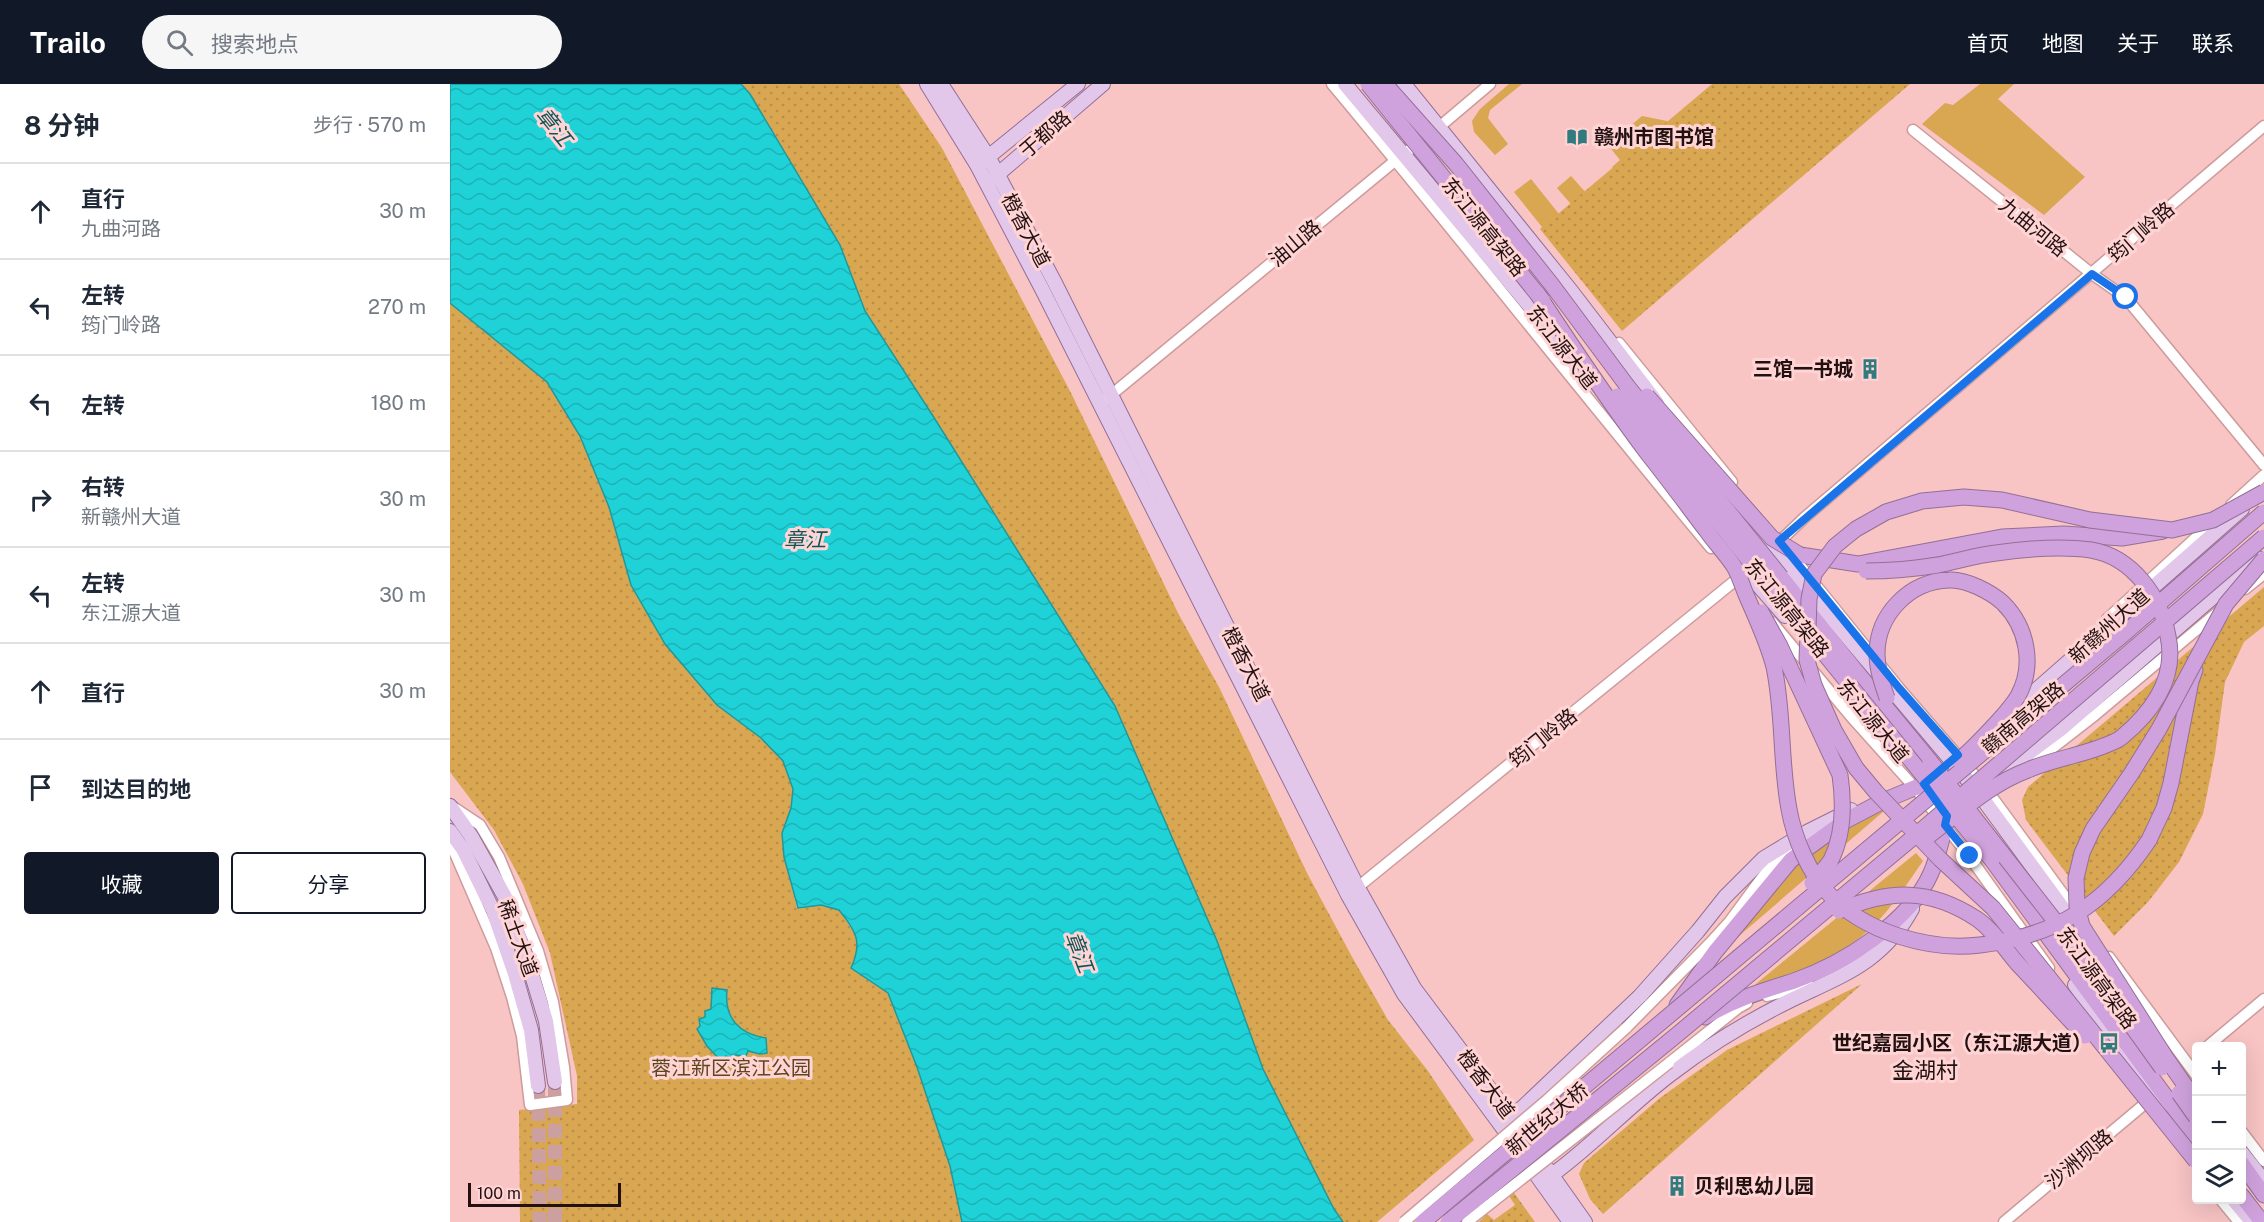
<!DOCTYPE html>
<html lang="zh">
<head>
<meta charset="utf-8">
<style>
	body { margin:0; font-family:"Public Sans","Noto Sans SC",sans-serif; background:#f6f6f7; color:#1f2937 }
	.controls { position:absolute; right:18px; bottom:18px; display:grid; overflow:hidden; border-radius:6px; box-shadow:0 6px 24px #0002 }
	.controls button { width:54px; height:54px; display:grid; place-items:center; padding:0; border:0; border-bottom:2px solid #e0e1e3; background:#fff; color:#1f2937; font:30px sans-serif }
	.scale { position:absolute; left:18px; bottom:15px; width:153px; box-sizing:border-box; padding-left:6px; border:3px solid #231112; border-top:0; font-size:16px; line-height:21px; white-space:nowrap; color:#231112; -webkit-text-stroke:4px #ffd4d4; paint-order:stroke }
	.stop { position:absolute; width:18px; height:18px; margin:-14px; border:4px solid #1a73e8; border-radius:50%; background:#fff }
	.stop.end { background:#1a73e8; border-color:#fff; box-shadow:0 2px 6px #0008 }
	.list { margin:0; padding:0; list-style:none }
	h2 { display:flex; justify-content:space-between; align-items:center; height:78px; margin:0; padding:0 24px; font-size:26px }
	h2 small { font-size:20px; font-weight:400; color:#747a83 }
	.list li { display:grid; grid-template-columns:39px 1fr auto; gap:18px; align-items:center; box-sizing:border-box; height:96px; padding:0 24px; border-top:2px solid #e0e1e3 }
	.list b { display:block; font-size:22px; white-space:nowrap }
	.list p { margin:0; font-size:20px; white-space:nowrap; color:#747a83 }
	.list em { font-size:20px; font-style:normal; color:#747a83 }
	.actions { display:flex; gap:12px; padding:18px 24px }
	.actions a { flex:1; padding:14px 0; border:2px solid #111827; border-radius:6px; text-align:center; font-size:21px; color:#111827 }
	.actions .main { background:#111827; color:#fff }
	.icon { flex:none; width:33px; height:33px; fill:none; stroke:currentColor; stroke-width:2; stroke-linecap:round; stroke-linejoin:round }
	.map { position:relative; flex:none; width:1814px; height:1138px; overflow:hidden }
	header { display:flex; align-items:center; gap:36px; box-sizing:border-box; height:84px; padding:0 30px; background:#111827; color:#fff }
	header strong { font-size:28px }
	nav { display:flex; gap:33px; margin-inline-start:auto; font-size:21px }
	.search { width:420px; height:54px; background:#f6f6f7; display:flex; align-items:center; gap:15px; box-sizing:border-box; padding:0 21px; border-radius:33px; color:#747a83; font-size:22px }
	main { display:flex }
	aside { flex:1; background:#fff }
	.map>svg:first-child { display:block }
</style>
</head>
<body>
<header>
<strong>Trailo</strong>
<div class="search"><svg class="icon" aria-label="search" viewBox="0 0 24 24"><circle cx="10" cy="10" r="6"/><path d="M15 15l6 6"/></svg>搜索地点</div>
<nav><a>首页</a><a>地图</a><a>关于</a><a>联系</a></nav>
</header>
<main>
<aside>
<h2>8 分钟<small>步行 · 570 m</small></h2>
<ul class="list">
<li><svg class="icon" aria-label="ahead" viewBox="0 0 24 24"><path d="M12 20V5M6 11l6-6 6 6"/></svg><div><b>直行</b><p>九曲河路</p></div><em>30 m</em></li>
<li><svg class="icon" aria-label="left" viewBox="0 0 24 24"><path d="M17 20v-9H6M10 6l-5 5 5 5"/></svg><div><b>左转</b><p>筠门岭路</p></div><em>270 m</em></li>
<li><svg class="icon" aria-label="left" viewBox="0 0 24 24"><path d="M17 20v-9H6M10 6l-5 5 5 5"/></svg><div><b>左转</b></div><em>180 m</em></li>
<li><svg class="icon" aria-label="right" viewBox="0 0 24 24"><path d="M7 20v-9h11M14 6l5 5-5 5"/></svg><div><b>右转</b><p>新赣州大道</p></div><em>30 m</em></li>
<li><svg class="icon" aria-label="left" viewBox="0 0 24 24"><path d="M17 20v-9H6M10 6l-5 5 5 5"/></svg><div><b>左转</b><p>东江源大道</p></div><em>30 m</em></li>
<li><svg class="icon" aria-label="ahead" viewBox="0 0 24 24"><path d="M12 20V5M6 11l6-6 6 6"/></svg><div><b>直行</b></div><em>30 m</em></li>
<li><svg class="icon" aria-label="arrive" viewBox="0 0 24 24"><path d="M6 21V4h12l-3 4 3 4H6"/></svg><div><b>到达目的地</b></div></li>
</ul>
<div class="actions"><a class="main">收藏</a><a>分享</a></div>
</aside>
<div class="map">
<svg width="1814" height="1138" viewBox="0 0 1814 1138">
	<defs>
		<pattern id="park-dots" width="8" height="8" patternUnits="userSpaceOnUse" patternTransform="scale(1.5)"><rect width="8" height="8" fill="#d9a651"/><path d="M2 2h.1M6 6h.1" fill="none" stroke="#ba8e46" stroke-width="1.8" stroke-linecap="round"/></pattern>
		<pattern id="water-waves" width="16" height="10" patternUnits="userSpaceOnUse" patternTransform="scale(1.5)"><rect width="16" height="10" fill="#1fd2d7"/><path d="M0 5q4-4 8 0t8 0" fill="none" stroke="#1cb3b8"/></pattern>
	</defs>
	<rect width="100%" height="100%" fill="#f8c4c4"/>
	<g fill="#d9a651">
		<polygon points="1059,0 1072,0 1040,26 1038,34 1058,60 1045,71 1024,48 1022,37 1030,25"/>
		<polygon points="1530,0 1564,0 1548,15 1635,93 1594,131 1472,40 1495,19 1503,21"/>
		<polygon points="1192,32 1237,41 1171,94 1162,83 1170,76 1158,61"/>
		<polygon points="1121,92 1146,120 1132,133 1107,104"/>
		<polygon points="1081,95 1117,140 1100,153 1064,108"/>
		<polygon points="1430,723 1434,727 1282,858 1328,799 1366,763"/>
		<path d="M1466 769 1473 777C1454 804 1435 835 1408 855 1375 880 1335 893 1296 908Z"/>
	</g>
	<g fill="url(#park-dots)">
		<polygon points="291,0 449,0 492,64 621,309 728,529 770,605 857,789 901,871 938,936 978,987 1024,1056 927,1138 893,1138 884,1125 813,985 767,857 665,622 483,332 415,227 390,161"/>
		<polygon points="1262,0 1460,0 1172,247 1090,145"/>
		<polygon points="0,219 97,298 130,352 159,423 267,621 311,654 333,677 343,705 341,724 332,749 334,773 347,824 371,821 389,826 406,852 408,870 415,894 438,908 467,983 500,1082 512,1138 70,1138 69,1026 127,1020 127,992 100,869 73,800 44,746 0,688"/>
		<polygon points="1814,503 1814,542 1794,558 1775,598 1765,670 1753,730 1729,778 1698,818 1664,852 1576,736 1572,716 1578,703"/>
		<polygon points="1412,900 1153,1130 1140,1115 1129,1090 1134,1079 1210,1014 1277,966"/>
		<polygon points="1062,1106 1085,1138 1029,1138 1037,1130 1044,1136 1065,1121 1057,1109"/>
	</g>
	<g fill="url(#water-waves)" stroke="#20989c" stroke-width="1.5">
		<path d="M0 0H291L300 10 390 161 415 227 483 332 665 622 767 857 813 985 884 1125 893 1138H512L500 1082 467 983 438 909 401 884C413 858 406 847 389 826L371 821 348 824 334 773 332 749 341 724 343 705 333 677 311 654 267 621 215 560 181 501 159 423 130 352 97 298 0 219Z"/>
		<path d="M262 904 277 906C274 934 289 950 316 954L317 969 310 970 298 967 296 972 286 971 281 975 276 972 271 977 257 962 247 945 250 942 249 935 255 933V927L261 925Z"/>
	</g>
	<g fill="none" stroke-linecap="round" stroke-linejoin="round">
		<g stroke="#cda0a0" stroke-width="14" stroke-dasharray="14 7" stroke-linecap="butt">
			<polyline points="105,998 105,1138"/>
			<polyline points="88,1002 90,1138"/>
		</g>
		<g stroke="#cd9b9b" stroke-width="13">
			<g id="minor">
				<path d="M882 0C1010 153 1133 311 1261 464"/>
				<polyline points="1463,46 1642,190 1676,214 1814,381"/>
				<polyline points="1169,259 1282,398"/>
				<polyline points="655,316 946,76 988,44 1040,0"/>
				<polyline points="1781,421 1814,391"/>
				<polyline points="1325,462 1354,434 1814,42"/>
				<polyline points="1339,468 1449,604 1534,702 1627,829"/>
				<polyline points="1795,505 1814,490"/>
				<polyline points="1657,535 1763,438"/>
				<polyline points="1322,538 1404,636 1465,704 1519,772 1599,884"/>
				<polyline points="1582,680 1645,631 1769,527"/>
				<polyline points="0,758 46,864 62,913 72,952 80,1021 117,1016 114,983 103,918 88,867 49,773 30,741 3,723"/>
				<polyline points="903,807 1287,495"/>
				<polyline points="1659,873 1746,991"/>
				<polyline points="1317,912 1360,902"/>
				<polyline points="1176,944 1261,858 1280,837 1319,784 1350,758"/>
				<polyline points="1758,962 1814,915"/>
				<polyline points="1219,979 1288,924 1297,919"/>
				<polyline points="1792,1048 1814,1077"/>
				<polyline points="1771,1116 1789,1138"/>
				<polyline points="1554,1138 1703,1013"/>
			</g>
		</g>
		<g stroke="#936f96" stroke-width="16">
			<g id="major">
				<polyline points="477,0 527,81 593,207 898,811 954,910 1050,1040 1120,1138"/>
				<polyline points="491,0 539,74 605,199 908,804 964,904 1060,1032 1135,1138"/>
				<polyline points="895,0 1078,220 1137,295"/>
				<polyline points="954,0 1122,208 1207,319"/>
				<polyline points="532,78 628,0"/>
				<polyline points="540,97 653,0"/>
				<polyline points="1310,449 1527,707 1625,841"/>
				<polyline points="1281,470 1335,532"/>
				<polyline points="1561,628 1792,425"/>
				<polyline points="1530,705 1611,645 1808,474"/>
				<polyline points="0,722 21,752 55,813 78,878 96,937 105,998"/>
				<polyline points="0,747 13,765 43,826 65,890 81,946 88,1002"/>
				<polyline points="1625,901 1711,1022"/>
				<polyline points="1054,1037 1072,1024 1190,912 1248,847 1275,813 1314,774 1357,748 1401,726"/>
				<polyline points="1792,1069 1814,1097"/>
				<path d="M1095 1096C1140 1065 1177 1023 1221 990 1256 963 1297 938 1337 918 1390 892 1432 880 1462 825"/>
				<polyline points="1784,1116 1802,1138"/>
			</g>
		</g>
		<g stroke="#936f96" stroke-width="17">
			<g id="highway">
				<polyline points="1350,471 1408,480 1552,453 1614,450 1672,454 1713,447"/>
				<polyline points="1331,493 1405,586 1480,677"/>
				<polyline points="1319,501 1399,600"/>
				<polyline points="1699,756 1714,724 1721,699 1741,597 1745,586"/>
				<polyline points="1542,776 1746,1054"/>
				<polyline points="1227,921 1265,868 1341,776 1395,737 1433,717 1474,700"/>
				<path d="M1255 933C1282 916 1313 907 1344 897 1393 880 1459 839 1481 789 1489 771 1493 751 1497 732"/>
				<polyline points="1792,1080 1814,1111"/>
				<polyline points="1792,1112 1812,1138"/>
			</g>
		</g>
		<use href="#minor" stroke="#fff" stroke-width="10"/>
		<use href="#major" stroke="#e3c7eb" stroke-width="14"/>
		<use href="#highway" stroke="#d0a2dd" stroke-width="15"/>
		<g stroke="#cd9b9b" stroke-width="13" stroke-linecap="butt">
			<g id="minor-bridge">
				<polyline points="954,1138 1097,1016 1176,944"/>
				<polyline points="1017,1138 1219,979"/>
			</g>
		</g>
		<g stroke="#936f96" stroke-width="17" stroke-linecap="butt">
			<g id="highway-bridge">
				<polyline points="918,0 1093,217"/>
				<polyline points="935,0 1006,80 1102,201 1178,303 1331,493"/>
				<path d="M1087 209C1123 264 1159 318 1198 370 1218 395 1237 421 1256 446 1265 459 1277 471 1285 484 1290 493 1293 504 1297 513 1307 536 1318 559 1324 583 1334 630 1330 678 1339 725 1344 754 1359 789 1379 810 1414 848 1479 867 1530 861 1607 852 1656 820 1699 756"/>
				<polyline points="1167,312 1319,501"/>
				<polyline points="1197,312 1322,454 1350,471"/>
				<path d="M1416 487C1441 487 1464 485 1488 481 1508 477 1527 471 1546 469 1574 465 1613 462 1641 466 1683 473 1711 514 1718 552 1727 594 1702 628 1672 653 1666 658 1658 660 1651 663 1627 672 1601 676 1578 686 1540 700 1508 730 1476 754"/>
				<path d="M1311 528 1330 562 1390 691C1394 719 1394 750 1381 776 1376 784 1368 791 1362 799"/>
				<polyline points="1399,600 1542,776"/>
				<path d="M1437 614C1432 599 1427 585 1427 570 1427 530 1460 497 1499 496 1516 495 1541 508 1553 519 1577 543 1585 581 1568 612 1560 626 1523 665 1509 676"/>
				<polyline points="1480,677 1623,860 1712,984"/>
				<path d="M1389 827C1439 805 1480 804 1527 835 1542 845 1555 865 1567 879 1590 903 1612 928 1635 952"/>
				<polyline points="1729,1009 1746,1033"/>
				<polyline points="1746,1017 1716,974 1632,842 1627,822 1626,794 1632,769 1643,745 1681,690 1709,645 1776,520 1814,475"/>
				<polyline points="1746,1077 1543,824 1490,775 1426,708 1406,684 1384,646 1364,601 1357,576 1359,515 1364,490 1385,462 1406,445 1436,428 1472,417 1514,413 1552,416 1640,436 1722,446 1763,436 1814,408"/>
				<polyline points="973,1138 1675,549 1814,428"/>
				<polyline points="998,1138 1229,949 1460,756 1814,453"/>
			</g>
		</g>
		<use href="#minor-bridge" stroke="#fff" stroke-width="10"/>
		<use href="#highway-bridge" stroke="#d0a2dd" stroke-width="15"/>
	</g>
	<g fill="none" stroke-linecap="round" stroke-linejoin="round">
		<polyline stroke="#1a73e8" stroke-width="8" points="1520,772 1495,741 1497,732 1474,700 1508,671 1449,604 1329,457 1642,190 1676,213"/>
	</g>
	<defs>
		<g id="library-bare" transform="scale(1.62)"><path d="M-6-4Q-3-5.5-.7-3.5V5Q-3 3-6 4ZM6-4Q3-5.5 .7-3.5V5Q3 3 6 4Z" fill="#317a7d" stroke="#ffd4d4" stroke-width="2.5" paint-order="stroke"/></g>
		<g id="building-bare" transform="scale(1.62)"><path d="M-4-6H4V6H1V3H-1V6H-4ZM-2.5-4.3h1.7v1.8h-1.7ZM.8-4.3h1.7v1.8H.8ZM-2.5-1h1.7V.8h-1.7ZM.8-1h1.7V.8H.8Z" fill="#317a7d" stroke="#ffd4d4" stroke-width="2.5" paint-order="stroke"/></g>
		<g id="bus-bare" transform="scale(1.62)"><path d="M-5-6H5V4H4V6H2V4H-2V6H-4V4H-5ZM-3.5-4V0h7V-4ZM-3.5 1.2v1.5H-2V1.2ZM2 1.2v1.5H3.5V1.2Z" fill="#317a7d" stroke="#ffd4d4" stroke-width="2.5" paint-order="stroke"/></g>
	</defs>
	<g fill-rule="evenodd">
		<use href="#library-bare" x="1127" y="53"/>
		<use href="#building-bare" x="1420" y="285"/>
		<use href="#bus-bare" x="1659" y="959"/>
		<use href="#building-bare" x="1227" y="1102"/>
	</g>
	<g text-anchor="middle" stroke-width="6" stroke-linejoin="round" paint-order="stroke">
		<g font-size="20" fill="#231112" stroke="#ffd4d4">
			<text transform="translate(595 50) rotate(-41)" y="7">于都路</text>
			<text transform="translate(1034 143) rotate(51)" y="7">东江源高架路</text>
			<text transform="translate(1583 143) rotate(39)" y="7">九曲河路</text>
			<text transform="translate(576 146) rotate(62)" y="7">橙香大道</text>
			<text transform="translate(1691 148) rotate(-41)" y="7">筠门岭路</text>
			<text transform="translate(845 159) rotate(-40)" y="7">油山路</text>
			<text transform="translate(1112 263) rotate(52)" y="7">东江源大道</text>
			<text transform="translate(1337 524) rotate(51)" y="7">东江源高架路</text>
			<text transform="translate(1659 542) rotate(-42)" y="7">新赣州大道</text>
			<text transform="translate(796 580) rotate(63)" y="7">橙香大道</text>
			<text transform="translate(1573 634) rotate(-40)" y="7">赣南高架路</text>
			<text transform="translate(1423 637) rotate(51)" y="7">东江源大道</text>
			<text transform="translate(1093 654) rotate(-39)" y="7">筠门岭路</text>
			<text transform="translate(68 854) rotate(70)" y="7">稀土大道</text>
			<text transform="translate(1647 894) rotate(54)" y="7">东江源高架路</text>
			<text transform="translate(1036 1000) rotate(53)" y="7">橙香大道</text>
			<text transform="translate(1097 1035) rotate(-40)" y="7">新世纪大桥</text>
			<text transform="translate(1629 1075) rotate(-40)" y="7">沙洲坝路</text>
		</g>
		<g font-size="20" font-weight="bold" fill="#231112" stroke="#ffd4d4" text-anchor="start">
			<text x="1144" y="60">赣州市图书馆</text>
			<text x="1403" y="292" text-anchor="end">三馆一书城</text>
			<text x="1642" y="966" text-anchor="end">世纪嘉园小区（东江源大道）</text>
			<text x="1244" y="1109">贝利思幼儿园</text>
		</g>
		<g font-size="20" fill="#5e4720" stroke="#ffd4d4">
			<text x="281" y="991">蓉江新区滨江公园</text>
		</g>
		<g font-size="21" font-style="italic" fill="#0f5456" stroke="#ffd4d4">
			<text transform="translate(104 43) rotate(51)" y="7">章江</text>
			<text x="355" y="463">章江</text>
			<text transform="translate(629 868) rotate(69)" y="7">章江</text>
		</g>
		<g font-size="22" fill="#231112" stroke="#ffd4d4">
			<text x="1475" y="994">金湖村</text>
		</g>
	</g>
</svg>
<div class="controls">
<button>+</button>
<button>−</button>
<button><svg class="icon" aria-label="layers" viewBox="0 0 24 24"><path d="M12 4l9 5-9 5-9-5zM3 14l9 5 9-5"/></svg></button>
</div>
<div class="scale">100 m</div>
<div class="stop" style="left:1676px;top:213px"></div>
<div class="stop end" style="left:1520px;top:772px"></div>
</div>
</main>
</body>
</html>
